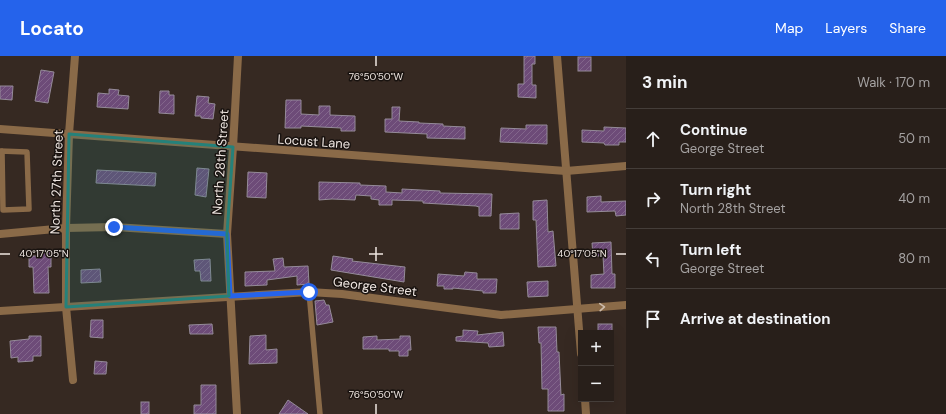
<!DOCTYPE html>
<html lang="en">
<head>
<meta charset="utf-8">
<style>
	body { margin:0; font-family:"DM Sans",sans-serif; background:#302723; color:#f1f3f6 }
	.controls { position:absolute; right:12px; bottom:12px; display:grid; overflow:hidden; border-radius:0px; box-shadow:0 4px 16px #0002 }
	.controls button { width:36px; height:36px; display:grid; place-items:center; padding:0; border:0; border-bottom:1px solid #443d39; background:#281f1a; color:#f1f3f6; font:20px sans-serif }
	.stop { position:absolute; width:12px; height:12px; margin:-9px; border:3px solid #2563eb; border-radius:50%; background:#fff }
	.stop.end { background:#2563eb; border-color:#fff; box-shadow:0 1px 4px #0008 }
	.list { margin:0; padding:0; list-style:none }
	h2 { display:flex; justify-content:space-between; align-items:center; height:52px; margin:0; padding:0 16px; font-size:17px }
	h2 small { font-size:13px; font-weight:400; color:#a5a2a2 }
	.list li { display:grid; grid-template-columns:26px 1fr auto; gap:12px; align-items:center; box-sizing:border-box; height:60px; padding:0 16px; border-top:1px solid #443d39 }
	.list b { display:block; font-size:15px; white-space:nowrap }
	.list p { margin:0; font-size:13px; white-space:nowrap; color:#a5a2a2 }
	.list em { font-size:13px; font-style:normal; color:#a5a2a2 }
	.icon { flex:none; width:22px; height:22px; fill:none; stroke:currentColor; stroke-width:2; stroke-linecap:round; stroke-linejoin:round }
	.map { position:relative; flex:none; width:626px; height:358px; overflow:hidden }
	header { display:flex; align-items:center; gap:24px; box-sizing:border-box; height:56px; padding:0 20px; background:#2563eb; color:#fff }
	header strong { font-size:19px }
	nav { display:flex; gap:22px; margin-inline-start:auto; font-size:14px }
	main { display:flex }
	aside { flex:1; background:#281f1a }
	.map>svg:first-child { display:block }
</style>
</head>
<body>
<header>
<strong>Locato</strong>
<nav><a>Map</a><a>Layers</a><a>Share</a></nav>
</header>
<main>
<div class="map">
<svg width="626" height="358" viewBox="0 0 626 358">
	<defs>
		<pattern id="building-hatch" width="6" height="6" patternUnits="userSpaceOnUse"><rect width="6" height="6" fill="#6d4b78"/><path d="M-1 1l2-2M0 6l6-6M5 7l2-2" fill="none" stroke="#82658b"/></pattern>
	</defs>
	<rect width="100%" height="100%" fill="#362922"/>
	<g fill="url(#building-hatch)" stroke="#958b99">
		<polygon points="524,0 535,0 535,8 532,8 532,29 536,29 536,42 518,41 518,28 524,28"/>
		<rect x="578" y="1" width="13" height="14"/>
		<polygon points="41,14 54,16 48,47 35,45"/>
		<polygon points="0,30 13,30 12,44 0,43"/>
		<polygon points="109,33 119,34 118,39 129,40 128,53 97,51 98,37 109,38"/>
		<polygon points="160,35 169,35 169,39 174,39 174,58 159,57"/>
		<polygon points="197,40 209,41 208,47 215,48 213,63 201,62 201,60 195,60"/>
		<polygon points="286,44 301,44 301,58 319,59 319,50 330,50 330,59 355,60 355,75 341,75 341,72 301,70 301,72 285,72"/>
		<polygon points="392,51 400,51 399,65 419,66 419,67 443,68 443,70 465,71 465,83 427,82 427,78 385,76 385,63 392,63"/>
		<polygon points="526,69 547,69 547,88 500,86 501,72 526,73"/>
		<polygon points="604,71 626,72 626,86 619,86 619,89 605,89 604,87 582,86 582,74 604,75"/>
		<polygon points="197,112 209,113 206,141 195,139"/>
		<polygon points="97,114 156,117 155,130 96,127"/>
		<polygon points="248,116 267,117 266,142 247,141"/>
		<polygon points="319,126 360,127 360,129 386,130 386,136 402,137 402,133 440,135 440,137 492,138 491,160 479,160 479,151 476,150 423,147 423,145 392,144 392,149 379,149 379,144 371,143 371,140 356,139 355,144 332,143 319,144"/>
		<polygon points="601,140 601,146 626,145 626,159 616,160 615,155 587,156 587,141"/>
		<polygon points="547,144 548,176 553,175 556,210 538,211 536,164 533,164 533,145"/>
		<polygon points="519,157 519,173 500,173 500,158"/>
		<polygon points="611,186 612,218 615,218 615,232 591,232 591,219 604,218 603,200 593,200 592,187"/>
		<polygon points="40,195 51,195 51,211 48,211 49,237 34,237 33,211 29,211 29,200 40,200"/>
		<polygon points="333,200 353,203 352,205 405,211 404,226 331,214"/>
		<polygon points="283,202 284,211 308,210 309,228 297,229 297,220 267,224 267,229 245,230 245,216 275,215 273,203"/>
		<polygon points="210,203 211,225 201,225 200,215 195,215 194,204"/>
		<polygon points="100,213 101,226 81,227 81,214"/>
		<polygon points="465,216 477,217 477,223 497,223 496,237 483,237 483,235 453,232 453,233 444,233 444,230 437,230 438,218 464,220"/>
		<polygon points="548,225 548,240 528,241 527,226"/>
		<polygon points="324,244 326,249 329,249 333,266 317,269 315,245"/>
		<polygon points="91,264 103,264 103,282 90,281"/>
		<polygon points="212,268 213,278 190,278 189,269"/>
		<rect x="598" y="268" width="14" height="9"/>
		<polygon points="538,271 556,271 557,296 559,296 561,339 564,338 564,355 548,355 548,333 542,333 541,287 539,287"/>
		<polygon points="463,274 478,275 477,279 503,276 504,290 489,291 488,287 456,285 456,281 463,280"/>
		<polygon points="266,279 266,294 277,293 277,307 249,308 250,280"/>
		<polygon points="29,280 41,280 41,300 33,300 33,305 18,306 18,301 11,302 10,285 29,283"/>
		<polygon points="377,280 377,284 400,283 400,280 410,280 411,294 408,294 408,300 399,300 399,295 389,295 389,293 363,293 363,281"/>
		<polygon points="95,305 107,306 106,318 94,318"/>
		<polygon points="201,329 216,329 216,358 194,358 194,349 201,349"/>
		<polygon points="288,344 308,358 279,358"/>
		<rect x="141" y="346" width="8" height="12"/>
	</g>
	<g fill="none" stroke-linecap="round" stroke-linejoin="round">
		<g stroke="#8a6a48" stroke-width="5.5">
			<polyline points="0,95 27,96 29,153 3,154 2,95"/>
			<polyline points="309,236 320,358"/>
		</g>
		<g stroke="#8a6a48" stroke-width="8">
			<polyline points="557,0 581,298"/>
			<polyline points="233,91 238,0"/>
			<polyline points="0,178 66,172 114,171 227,178"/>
			<polyline points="0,255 309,236 342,238 501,259 626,249"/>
			<polyline points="73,324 66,251 66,172 69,78 75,0"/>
			<polyline points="585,343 586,358"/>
		</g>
		<g stroke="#8a6a48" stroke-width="8">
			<polyline points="0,73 566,115 626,110"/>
			<polyline points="233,91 227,178 237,358"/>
		</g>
	</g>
	<defs><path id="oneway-chevron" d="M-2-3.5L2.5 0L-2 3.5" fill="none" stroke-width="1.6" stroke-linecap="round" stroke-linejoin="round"/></defs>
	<use stroke="#ccbbab" href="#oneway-chevron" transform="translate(602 251) rotate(-4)"/>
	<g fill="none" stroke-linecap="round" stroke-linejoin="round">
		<polyline stroke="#2563eb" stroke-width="5" points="114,171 227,178 230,240 309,236"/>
	</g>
	<path fill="#25817a" fill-opacity="0.2" stroke="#25817a" stroke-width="3" stroke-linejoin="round" d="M69 78 233 91 227 178 229 240 66 251Z"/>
	<path fill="none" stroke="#efe6e1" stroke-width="1.5" d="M376 0V10M376 191V205M0 198H10M369 198H383M616 198H626M376 348V358"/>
	<g text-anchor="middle" stroke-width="3" stroke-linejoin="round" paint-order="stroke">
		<g font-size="13" fill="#efe6e1" stroke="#191310">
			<text transform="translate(314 85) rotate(4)" y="5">Locust Lane</text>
			<text transform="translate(220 106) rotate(-86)" y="5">North 28th Street</text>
			<text transform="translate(56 126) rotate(-88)" y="5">North 27th Street</text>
			<text transform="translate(375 230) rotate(7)" y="5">George Street</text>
		</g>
	</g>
	<g font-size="10" text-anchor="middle" fill="#efe6e1" stroke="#191310" stroke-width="3" stroke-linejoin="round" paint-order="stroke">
		<text x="376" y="24">76°50'50"W</text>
		<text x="44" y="201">40°17'05"N</text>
		<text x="582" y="201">40°17'05"N</text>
		<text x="376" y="342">76°50'50"W</text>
	</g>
</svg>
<div class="controls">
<button>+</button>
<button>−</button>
</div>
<div class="stop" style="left:309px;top:236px"></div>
<div class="stop end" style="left:114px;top:171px"></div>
</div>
<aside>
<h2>3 min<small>Walk · 170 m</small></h2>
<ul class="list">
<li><svg class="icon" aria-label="ahead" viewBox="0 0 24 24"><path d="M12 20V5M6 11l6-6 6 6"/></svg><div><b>Continue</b><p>George Street</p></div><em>50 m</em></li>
<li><svg class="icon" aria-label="right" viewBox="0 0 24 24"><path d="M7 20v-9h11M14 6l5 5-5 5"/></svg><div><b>Turn right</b><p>North 28th Street</p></div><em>40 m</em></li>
<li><svg class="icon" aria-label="left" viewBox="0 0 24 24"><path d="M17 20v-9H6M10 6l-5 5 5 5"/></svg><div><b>Turn left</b><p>George Street</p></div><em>80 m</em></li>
<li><svg class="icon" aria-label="arrive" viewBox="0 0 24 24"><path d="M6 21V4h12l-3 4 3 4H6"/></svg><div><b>Arrive at destination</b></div></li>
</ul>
</aside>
</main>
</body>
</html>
